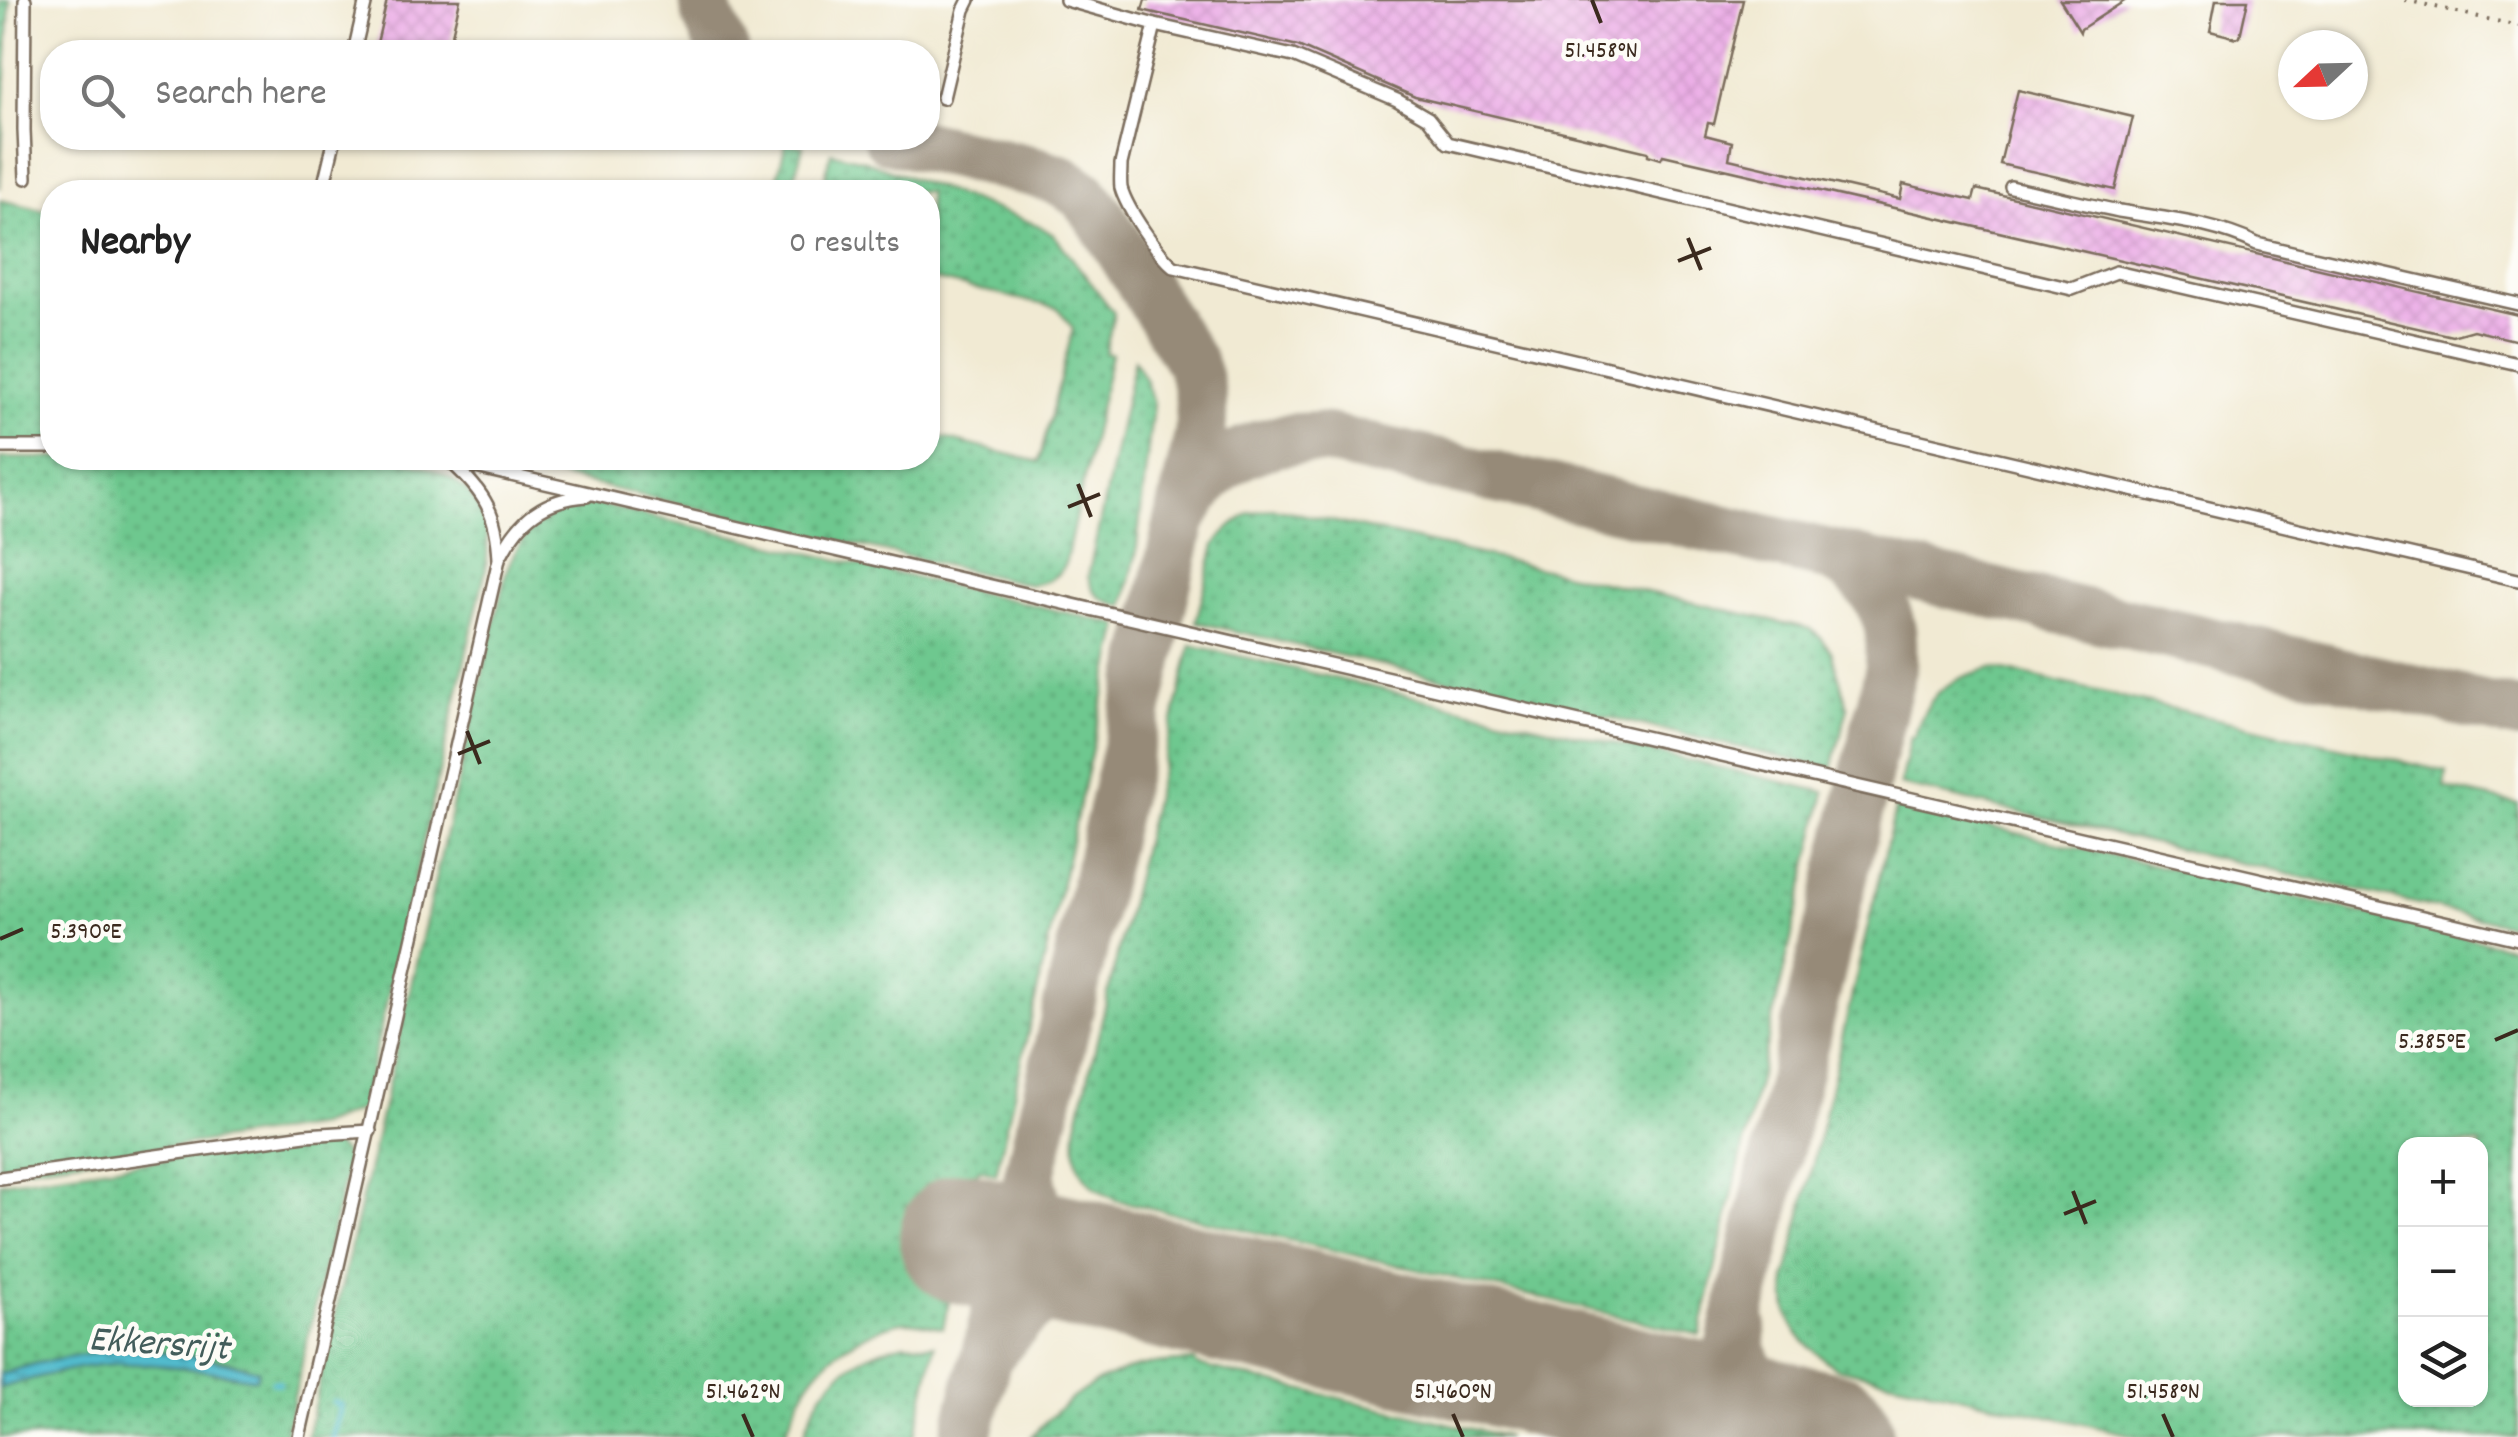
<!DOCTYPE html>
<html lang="en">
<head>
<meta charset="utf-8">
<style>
	body { margin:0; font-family:Dekko,sans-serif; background:#f6f6f6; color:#222 }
	.controls { position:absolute; right:30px; bottom:30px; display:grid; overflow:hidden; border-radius:20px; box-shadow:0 2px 8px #0004 }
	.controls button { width:90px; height:90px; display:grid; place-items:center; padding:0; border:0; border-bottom:2px solid #e0e0e0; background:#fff; color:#222; font:50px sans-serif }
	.compass { position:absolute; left:2278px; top:30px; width:90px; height:90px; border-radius:50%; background:#fff; box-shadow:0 2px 8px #0004; rotate:248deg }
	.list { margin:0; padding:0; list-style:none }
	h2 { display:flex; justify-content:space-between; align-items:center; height:130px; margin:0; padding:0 40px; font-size:42px }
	h2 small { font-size:32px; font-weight:400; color:#767676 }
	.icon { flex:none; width:55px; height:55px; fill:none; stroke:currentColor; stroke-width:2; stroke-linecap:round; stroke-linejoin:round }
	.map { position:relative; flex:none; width:2518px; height:1437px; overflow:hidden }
	.search { position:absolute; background:#fff; box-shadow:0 2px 8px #0004; left:40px; top:40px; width:900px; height:110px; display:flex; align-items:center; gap:25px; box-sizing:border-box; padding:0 35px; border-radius:40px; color:#767676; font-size:38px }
	.panel { position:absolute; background:#fff; box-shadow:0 2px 8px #0004; left:40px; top:180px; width:900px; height:290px; border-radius:40px }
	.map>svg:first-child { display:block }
</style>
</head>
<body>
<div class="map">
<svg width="2518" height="1437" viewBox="0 0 2518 1437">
	<defs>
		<pattern id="grass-dots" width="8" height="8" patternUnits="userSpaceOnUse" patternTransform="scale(2.5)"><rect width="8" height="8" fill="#6ec88f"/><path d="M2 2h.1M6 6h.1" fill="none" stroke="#5ca374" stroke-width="1.8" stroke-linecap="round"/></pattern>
		<pattern id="water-ripples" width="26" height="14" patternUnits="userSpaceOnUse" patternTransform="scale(2.5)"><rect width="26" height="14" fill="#51bbcd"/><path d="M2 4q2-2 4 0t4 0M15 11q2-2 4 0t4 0" fill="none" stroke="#4498a6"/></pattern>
		<pattern id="building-cross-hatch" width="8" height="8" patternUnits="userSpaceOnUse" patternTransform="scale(2.5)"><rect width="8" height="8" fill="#ebaae6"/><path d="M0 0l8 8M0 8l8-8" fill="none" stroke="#ca92c5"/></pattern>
	</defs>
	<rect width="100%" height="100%" fill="#fdfcf7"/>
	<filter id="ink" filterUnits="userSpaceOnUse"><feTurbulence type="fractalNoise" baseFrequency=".01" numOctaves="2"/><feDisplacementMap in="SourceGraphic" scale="20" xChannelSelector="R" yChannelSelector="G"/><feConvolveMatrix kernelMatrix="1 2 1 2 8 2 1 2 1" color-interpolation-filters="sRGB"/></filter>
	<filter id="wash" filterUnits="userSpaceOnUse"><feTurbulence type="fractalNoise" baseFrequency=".0048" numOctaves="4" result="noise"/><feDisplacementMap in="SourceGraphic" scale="40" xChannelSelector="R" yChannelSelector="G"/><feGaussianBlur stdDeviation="2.25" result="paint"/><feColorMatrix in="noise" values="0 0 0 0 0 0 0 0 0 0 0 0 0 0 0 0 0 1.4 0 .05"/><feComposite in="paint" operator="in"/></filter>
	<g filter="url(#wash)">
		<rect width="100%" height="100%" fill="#f1ead3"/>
		<g fill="url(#grass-dots)" stroke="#547956" stroke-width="2.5" fill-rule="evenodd">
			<polygon points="0,0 10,0 0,189"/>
			<polygon points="786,142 803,146 791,192 774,192"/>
			<path d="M831 152 863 160 1038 225 1055 236 1114 313 1105 353 1111 354 1066 561C1059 578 1048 582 1031 585L479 458H928V434L1039 462 1073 329 1058 308 928 278V192H822Z"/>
			<polygon points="0,200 52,212 52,443 0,443"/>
			<path d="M1134 360 1146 381 1153 404 1136 555 1124 606C1104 602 1094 598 1088 577Z"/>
			<path d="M0 458H386C451 467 496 494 486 568L362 1109 319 1126 0 1171Z"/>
			<path d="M585 505H601L1120 625 996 1174 979 1169 977 1174 969 1173 940 1299 949 1302 943 1328C931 1326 916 1321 904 1322 893 1323 883 1328 873 1332 825 1351 799 1388 785 1437H307L506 572C519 535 546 511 585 505Z"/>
			<polygon points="1274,508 1811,629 1822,639 1831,651 1848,707 1832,769 1196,622 1215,545 1229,528 1249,513"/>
			<path d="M1191 645 1825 792 1700 1335 1116 1200C1081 1184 1071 1163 1077 1124Z"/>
			<path d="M1992 668 2019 673 2447 772 2445 788 2518 804V927L1900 785 1910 737H1914C1929 691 1947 680 1992 668Z"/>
			<path d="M1896 805 2518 949V1437H2141L1836 1368C1800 1343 1782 1324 1786 1279ZM2406 1144H2480V1400H2406Z"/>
			<path d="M328 1141 343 1151 347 1166 285 1437H0V1388C33 1378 65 1369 99 1365 148 1359 207 1371 255 1379L258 1371 227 1361 163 1351 118 1349 38 1363 0 1374V1182L182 1157Z"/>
			<path d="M904 1343 935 1345 915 1437H804C816 1383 852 1356 904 1343Z"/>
			<path d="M1195 1361 1197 1365 1507 1437H1031C1064 1400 1098 1374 1148 1365 1164 1362 1180 1362 1195 1361Z"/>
		</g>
		<path fill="url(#water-ripples)" stroke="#467276" stroke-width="2.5" d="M118 1349C166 1352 212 1357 258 1370L256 1379C207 1371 149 1360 100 1365 65 1369 33 1378 0 1388V1374L38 1363Z"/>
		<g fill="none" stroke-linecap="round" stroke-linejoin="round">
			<g stroke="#51bbcd" stroke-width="6">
				<polyline points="273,1382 279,1383"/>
				<polyline points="333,1437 341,1405 334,1402"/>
			</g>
			<g stroke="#968a78" stroke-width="52">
				<polyline points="705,0 707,14 724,52"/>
				<path d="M889 138 1036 172 1063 181 1083 195 1099 215 1191 362C1201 387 1203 407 1200 434L1013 1249 966 1437"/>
				<path d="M1187 510C1217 454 1267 434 1328 439L2518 714"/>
				<polyline points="1741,1326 1740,1348 1753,1382 1777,1415 1833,1437"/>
				<path d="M988 1355C1014 1323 1039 1291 1082 1281 1097 1278 1114 1278 1130 1277 1069 1254 1038 1247 1030 1175"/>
				<path d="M1710 1437 1891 668C1891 658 1892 647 1891 636 1888 602 1861 571 1832 556"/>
			</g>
			<polyline stroke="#968a78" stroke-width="132" points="965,1238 1828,1437"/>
		</g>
		<g id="blocks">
			<g fill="url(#building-cross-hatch)">
				<polygon points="387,0 460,0 448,52 375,52"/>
				<polygon points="1145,0 1743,0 1714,124 1708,123 1705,135 1732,142 1729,159 1900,199 1903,184 1973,200 1976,189 2518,315 2518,341 2473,330 2452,336 1663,155 1661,159 1648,155 1648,152 1415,97 1298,46 1142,10"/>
				<polygon points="2060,0 2126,0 2081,29 2080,32"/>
				<polygon points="2216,0 2248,0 2240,36 2237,38 2210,31"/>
				<polygon points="2018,90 2133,117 2115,190 2000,164"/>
			</g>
		</g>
	</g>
	<g filter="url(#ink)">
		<use href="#blocks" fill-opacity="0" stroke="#7b6d5d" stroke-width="2.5"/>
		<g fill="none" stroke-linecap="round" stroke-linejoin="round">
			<g stroke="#7b6d5d" stroke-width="16">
				<g id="service">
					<polyline points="25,0 24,130 26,178"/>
					<polyline points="1066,0 1155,25 1293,56 1397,100 1428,118 1448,143 2072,289 2116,272 2518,364"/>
					<path d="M1155 25 1121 164C1121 172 1120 180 1121 188 1127 209 1157 253 1174 267L2518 580"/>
					<polyline points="354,52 366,0"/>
					<polyline points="943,98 964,10 969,0"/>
					<path d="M2011 187C2047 195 2083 204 2119 211 2166 219 2214 223 2257 244L2518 304"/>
					<polyline points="322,192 335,138"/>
					<polyline points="0,447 52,447"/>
					<polyline points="437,458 2518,939"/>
					<path d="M501 555C520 518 544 499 587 496"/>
					<polyline points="0,1178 305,1135 370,1131"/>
					<path d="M299 1437 499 559C497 514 485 493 452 463"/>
				</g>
			</g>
			<polyline stroke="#7b6d5d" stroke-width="4" stroke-dasharray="2.5 8" stroke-linecap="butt" points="2405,0 2518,26"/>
			<use href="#service" stroke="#fff" stroke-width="11"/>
		</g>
	</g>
	<path fill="none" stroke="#3b2a1e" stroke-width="4" d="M1592 0 1601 23M1688 238 1701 270M1678 261 1711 248M1078 484 1091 517M1068 507 1100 494M467 731 480 764M458 754 490 741M0 939 23 929M2495 1040 2518 1030M2073 1191 2086 1224M2064 1214 2096 1201M743 1414 753 1437M1453 1414 1463 1437M2163 1414 2173 1437"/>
	<g text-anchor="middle" stroke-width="9" stroke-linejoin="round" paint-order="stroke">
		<g font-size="38" font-style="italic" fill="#435d5b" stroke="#fdfcf7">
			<text transform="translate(159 1341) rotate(4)" y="13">Ekkersrijt</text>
		</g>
	</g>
	<g font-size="25" text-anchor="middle" fill="#3b2a1e" stroke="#fdfcf7" stroke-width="9" stroke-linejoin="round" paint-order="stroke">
		<text x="1601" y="57">51.458°N</text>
		<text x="86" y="938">5.390°E</text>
		<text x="2432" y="1048">5.385°E</text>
		<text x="743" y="1398">51.462°N</text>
		<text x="1453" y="1398">51.460°N</text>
		<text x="2163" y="1398">51.458°N</text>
	</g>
</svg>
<div class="controls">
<button>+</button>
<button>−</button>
<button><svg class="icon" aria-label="layers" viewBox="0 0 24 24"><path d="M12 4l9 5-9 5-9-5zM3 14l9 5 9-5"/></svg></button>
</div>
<svg class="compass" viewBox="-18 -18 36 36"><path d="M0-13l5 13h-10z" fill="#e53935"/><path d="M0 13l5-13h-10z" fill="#767676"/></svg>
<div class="search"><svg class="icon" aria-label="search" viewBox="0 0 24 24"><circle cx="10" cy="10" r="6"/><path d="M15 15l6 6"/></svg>Search here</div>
<section class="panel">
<h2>Nearby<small>0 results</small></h2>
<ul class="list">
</ul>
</section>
</div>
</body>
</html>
